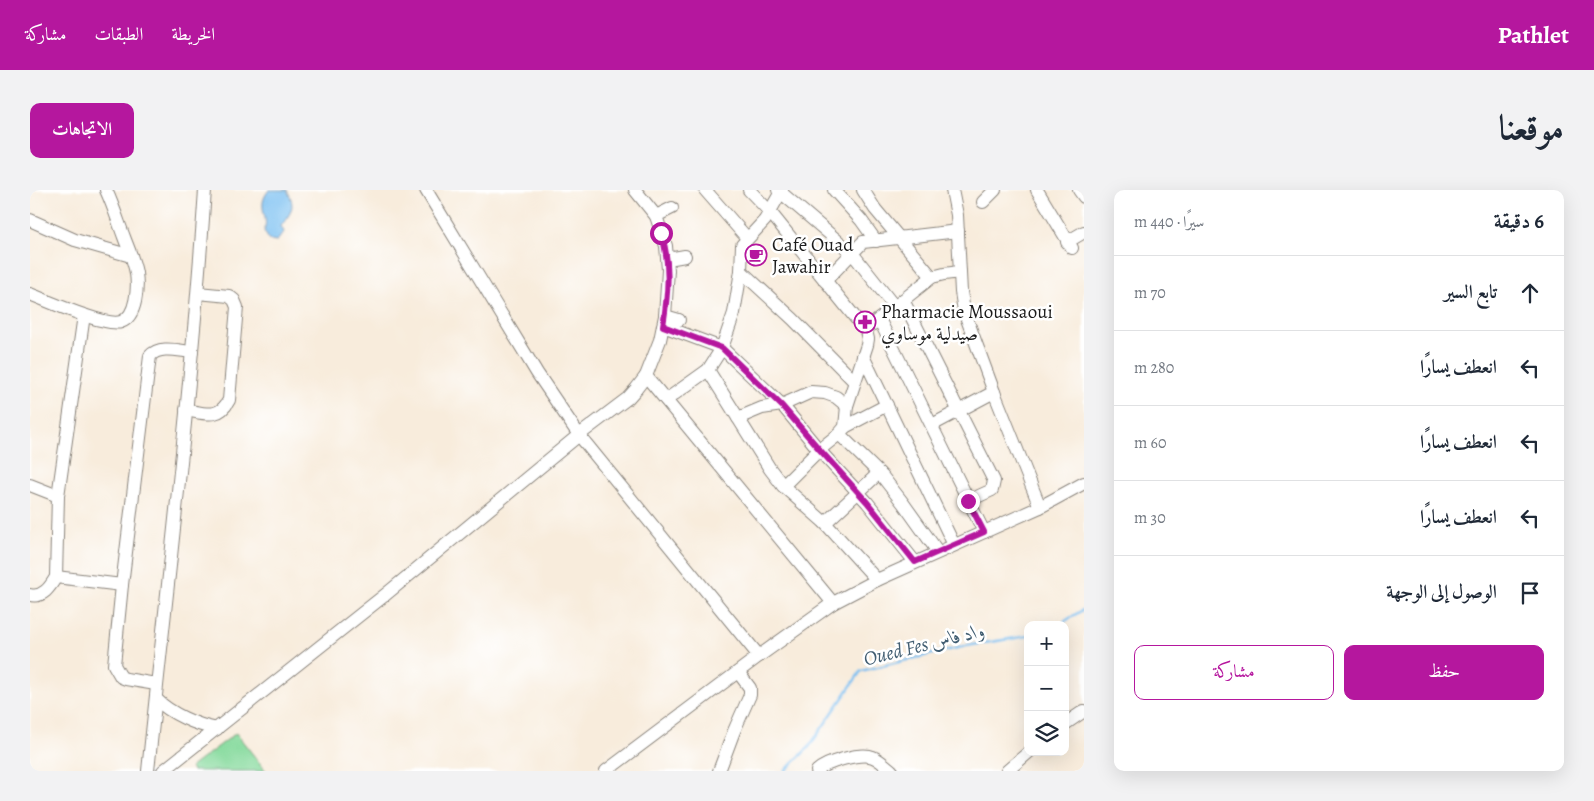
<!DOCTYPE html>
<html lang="ar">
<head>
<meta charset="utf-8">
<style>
	body { margin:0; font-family:Alegreya,Amiri,serif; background:#f2f2f3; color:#1f2937; direction:rtl }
	.controls { position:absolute; right:15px; bottom:15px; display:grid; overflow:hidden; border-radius:10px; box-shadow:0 5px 20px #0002 }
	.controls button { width:45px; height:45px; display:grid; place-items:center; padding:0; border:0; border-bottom:1px solid #e0e1e3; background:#fff; color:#1f2937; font:25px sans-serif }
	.stop { position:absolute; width:15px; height:15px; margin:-11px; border:4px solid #b5179e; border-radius:50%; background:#fff }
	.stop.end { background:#b5179e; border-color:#fff; box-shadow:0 1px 5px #0008 }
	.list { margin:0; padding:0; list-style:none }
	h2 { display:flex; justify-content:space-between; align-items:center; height:65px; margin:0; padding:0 20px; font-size:21px }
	h2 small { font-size:16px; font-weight:400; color:#747a83 }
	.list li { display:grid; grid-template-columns:32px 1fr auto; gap:15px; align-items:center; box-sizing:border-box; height:75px; padding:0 20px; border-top:1px solid #e0e1e3 }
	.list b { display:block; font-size:19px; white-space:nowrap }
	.list em { font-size:16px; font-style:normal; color:#747a83 }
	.actions { display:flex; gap:10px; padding:15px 20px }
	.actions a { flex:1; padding:11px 0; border:1px solid #b5179e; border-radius:10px; text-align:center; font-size:18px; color:#b5179e }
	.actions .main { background:#b5179e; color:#fff }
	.icon { flex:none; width:28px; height:28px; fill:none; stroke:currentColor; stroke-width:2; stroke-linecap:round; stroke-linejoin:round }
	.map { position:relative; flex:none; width:1054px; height:581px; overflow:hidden; direction:ltr; border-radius:10px }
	header { display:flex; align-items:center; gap:30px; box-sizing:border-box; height:70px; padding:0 25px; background:#b5179e; color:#fff }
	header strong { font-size:24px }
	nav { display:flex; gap:28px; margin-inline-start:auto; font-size:18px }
	.intro { display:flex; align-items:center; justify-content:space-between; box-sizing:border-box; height:120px; padding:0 30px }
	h1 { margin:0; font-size:35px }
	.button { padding:12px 22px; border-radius:10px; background:#b5179e; color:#fff; font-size:18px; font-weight:700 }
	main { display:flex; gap:30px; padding:0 30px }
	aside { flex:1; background:#fff; border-radius:10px; box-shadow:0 5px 20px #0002 }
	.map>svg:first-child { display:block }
</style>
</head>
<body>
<header>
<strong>Pathlet</strong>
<nav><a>الخريطة</a><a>الطبقات</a><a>مشاركة</a></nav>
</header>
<div class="intro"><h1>موقعنا</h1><a class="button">الاتجاهات</a></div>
<main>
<aside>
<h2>6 دقيقة<small>سيرًا · 440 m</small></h2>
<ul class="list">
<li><svg class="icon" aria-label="ahead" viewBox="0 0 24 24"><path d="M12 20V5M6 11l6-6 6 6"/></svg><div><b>تابع السير</b></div><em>70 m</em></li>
<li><svg class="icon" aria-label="left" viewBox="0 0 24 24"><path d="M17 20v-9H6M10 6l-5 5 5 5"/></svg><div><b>انعطف يسارًا</b></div><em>280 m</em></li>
<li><svg class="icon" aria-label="left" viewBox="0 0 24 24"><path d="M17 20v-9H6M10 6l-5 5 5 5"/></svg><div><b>انعطف يسارًا</b></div><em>60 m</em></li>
<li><svg class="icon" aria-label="left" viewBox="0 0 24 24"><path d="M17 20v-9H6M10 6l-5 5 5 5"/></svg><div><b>انعطف يسارًا</b></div><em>30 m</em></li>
<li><svg class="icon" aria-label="arrive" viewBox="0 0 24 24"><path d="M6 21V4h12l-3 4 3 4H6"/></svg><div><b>الوصول إلى الوجهة</b></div></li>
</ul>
<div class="actions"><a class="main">حفظ</a><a>مشاركة</a></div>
</aside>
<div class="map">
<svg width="1054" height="581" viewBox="0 0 1054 581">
	<rect width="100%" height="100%" fill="#fff"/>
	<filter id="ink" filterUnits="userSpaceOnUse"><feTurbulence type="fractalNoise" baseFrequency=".02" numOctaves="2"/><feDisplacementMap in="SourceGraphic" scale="10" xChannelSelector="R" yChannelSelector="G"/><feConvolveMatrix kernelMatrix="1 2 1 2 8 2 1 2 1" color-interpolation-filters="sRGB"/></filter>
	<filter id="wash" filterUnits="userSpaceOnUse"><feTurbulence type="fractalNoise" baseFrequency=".0096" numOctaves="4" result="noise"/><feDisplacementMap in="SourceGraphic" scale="20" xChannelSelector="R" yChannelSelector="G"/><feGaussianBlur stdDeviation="1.12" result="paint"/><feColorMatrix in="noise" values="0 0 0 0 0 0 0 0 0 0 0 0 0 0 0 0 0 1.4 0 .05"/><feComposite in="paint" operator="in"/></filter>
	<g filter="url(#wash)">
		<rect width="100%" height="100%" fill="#f8ecdc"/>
		<polygon fill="#86da9d" stroke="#517b5c" points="206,543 236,581 163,581 160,578"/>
		<path fill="#79bff1" stroke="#4a6e86" d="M239 0H257C266 16 262 22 251 36L254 42 247 51 239 50 234 41C240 25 225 17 239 0Z"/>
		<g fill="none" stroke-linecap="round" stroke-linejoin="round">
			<g stroke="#79bff1" stroke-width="2.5">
				<polyline points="1029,435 1054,419"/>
				<polyline points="755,581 779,557 831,481 936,456 998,446"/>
			</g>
		</g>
	</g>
	<g filter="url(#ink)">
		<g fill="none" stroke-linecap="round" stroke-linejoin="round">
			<g stroke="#8a847c" stroke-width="14">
				<g id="minor">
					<polyline points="396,0 507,183 549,245 729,466"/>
					<polyline points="675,0 717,48"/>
					<polyline points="748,0 822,63 864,116"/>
					<polyline points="804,0 831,30 846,51"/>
					<polyline points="833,0 845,19 902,87"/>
					<polyline points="922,0 927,25 931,102 934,121 964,202 1010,317"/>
					<polyline points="1007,0 1042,58"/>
					<polyline points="1049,0 1054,7"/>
					<polyline points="953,12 965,0"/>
					<polyline points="626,26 642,18"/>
					<polyline points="0,30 45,50 101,66"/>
					<polyline points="1037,52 1054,42"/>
					<polyline points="638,69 655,66"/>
					<polyline points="711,81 763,129 824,191"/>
					<polyline points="795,91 833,52 928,41"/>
					<path d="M0 104C17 111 76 137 91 132 107 126 108 97 106 83 104 71 98 58 94 47 88 31 83 15 76 0"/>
					<polyline points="873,110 964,291 962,300 938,311"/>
					<polyline points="635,126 649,130"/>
					<polyline points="849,129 954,342"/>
					<polyline points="843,134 902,87 914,84 930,82"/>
					<polyline points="633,136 692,158 752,215 789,260 837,312 885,372"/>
					<polyline points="833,166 924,355"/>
					<polyline points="678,180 740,279 753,296 789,260 809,244 815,237 817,216 837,155 838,149 836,141 740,22 719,0"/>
					<polyline points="616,186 803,413"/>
					<polyline points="636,210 678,180 692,158 704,123 711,81 712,55 735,30 752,0"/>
					<path d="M156 220C174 223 189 230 199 210L207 117 204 110 199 106 168 103"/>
					<polyline points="708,228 732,218 752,215 781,202 795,203 806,207 817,216"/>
					<polyline points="902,235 964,202"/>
					<polyline points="815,237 857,215"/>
					<polyline points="809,244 852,286 873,313 908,362"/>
					<polyline points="0,295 28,306"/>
					<polyline points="753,296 795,333 847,390"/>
					<polyline points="795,333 849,283"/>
					<polyline points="26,387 28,306 54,125"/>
					<path d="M0 405C13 408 20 397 26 387L92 395"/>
					<path d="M126 494 96 489 91 487 84 475 92 395 120 166C130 155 149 161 162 162"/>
					<path d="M126 509C141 524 166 535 187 539"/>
					<polyline points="1035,534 1054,521"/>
					<path d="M118 581C138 387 162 194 175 0"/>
					<polyline points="133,581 355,405 549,245 598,208 606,199 616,186 630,150 635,126 638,80 636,56 626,26 605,0"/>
					<polyline points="576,581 729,466 803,413 847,390 1010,317 1054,293"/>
					<polyline points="689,581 704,541 720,505 720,498 708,482"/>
					<path d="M787 581C796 572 831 562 843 567 850 570 856 576 862 581"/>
					<polyline points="977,581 999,562"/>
				</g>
			</g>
			<use href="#minor" stroke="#fff" stroke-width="12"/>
		</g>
	</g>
	<g fill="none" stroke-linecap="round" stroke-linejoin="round" filter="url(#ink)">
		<path stroke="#b5179e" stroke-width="6" d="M631 43C641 73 638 104 633 136L692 158 752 216 790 260 837 312 885 372 954 342 938 311"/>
	</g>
	<defs>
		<g id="cafe-ring" transform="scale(1.125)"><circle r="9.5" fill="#fff" stroke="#b5179e" stroke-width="1.5"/><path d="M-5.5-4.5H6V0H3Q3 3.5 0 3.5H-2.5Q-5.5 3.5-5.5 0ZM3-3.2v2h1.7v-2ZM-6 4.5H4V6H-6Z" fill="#b5179e"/></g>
		<g id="pharmacy-ring" transform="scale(1.125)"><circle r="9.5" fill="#fff" stroke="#b5179e" stroke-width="1.5"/><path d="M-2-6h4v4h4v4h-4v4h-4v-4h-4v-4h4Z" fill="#b5179e"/></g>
	</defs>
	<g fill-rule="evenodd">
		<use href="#cafe-ring" x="726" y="65"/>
		<use href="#pharmacy-ring" x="835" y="132"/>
	</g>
	<g text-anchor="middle" stroke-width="5" stroke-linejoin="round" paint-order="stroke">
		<g font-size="19" fill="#1c1c1c" stroke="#fff" text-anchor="start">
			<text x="742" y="61">Café Ouad<tspan x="742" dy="22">Jawahir</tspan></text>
			<text x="851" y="128">Pharmacie Moussaoui<tspan x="851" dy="22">صيدلية موساوي</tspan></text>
		</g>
		<g font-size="20" font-style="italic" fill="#415d71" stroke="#fff">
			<text transform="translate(894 454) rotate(-14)" y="7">Oued Fes واد فاس</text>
		</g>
	</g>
</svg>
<div class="controls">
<button>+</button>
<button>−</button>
<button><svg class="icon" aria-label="layers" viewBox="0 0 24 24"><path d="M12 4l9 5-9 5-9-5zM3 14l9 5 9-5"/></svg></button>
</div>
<div class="stop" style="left:631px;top:43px"></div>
<div class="stop end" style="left:938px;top:311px"></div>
</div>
</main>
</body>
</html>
